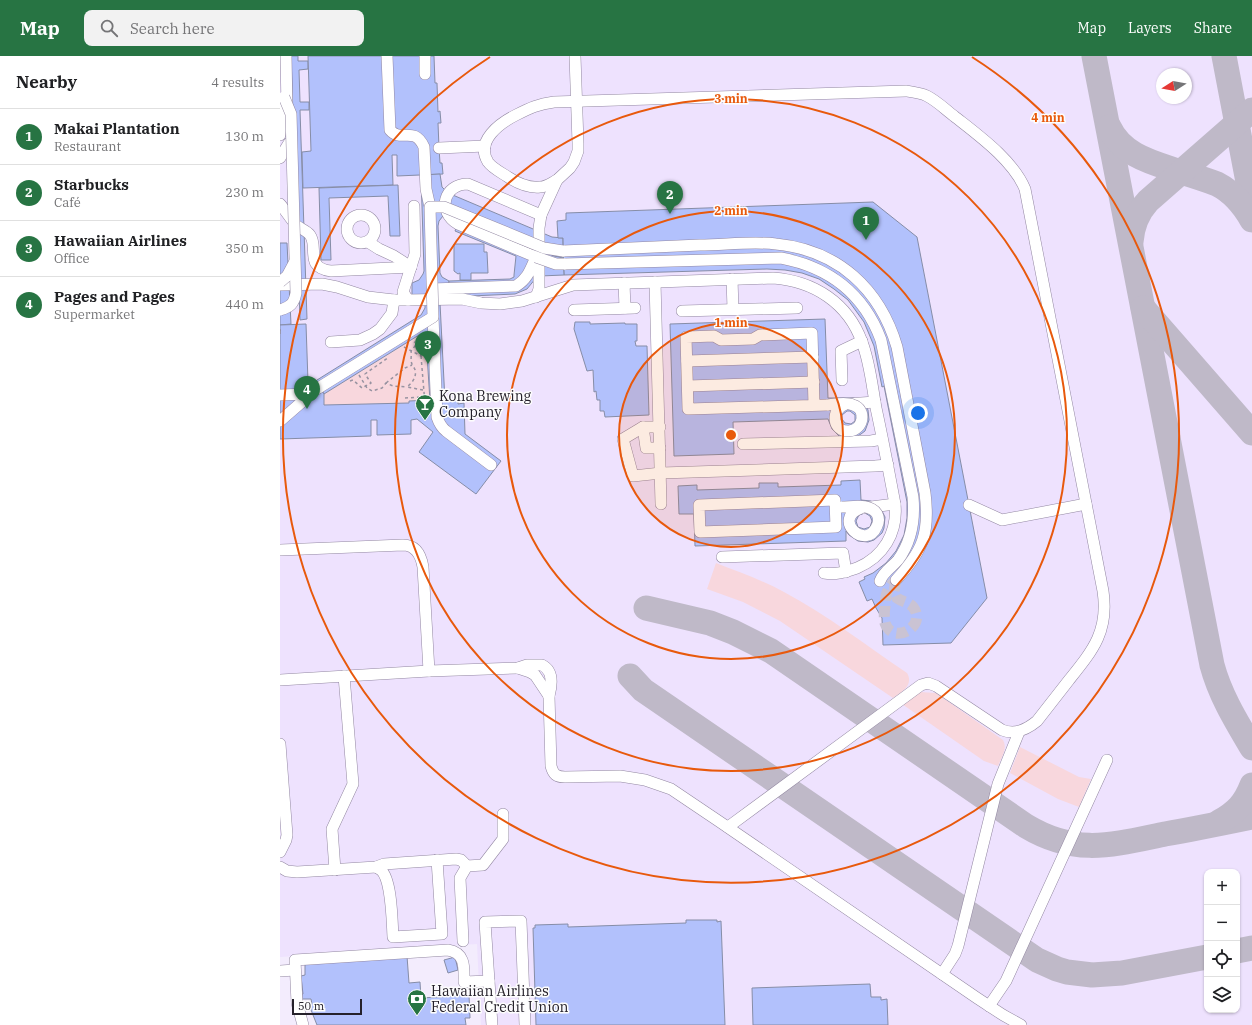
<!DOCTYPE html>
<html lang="en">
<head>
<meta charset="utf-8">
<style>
	body { margin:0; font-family:"IBM Plex Serif",serif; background:#f2f2f2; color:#202124 }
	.controls { position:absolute; right:12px; bottom:12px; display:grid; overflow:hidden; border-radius:8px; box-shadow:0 1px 3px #0004 }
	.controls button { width:36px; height:36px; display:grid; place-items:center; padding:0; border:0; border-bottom:1px solid #e0e0e0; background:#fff; color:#202124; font:20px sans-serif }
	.compass { position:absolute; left:876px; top:12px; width:36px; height:36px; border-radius:50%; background:#fff; box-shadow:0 1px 3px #0004; rotate:259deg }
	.scale { position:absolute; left:12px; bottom:10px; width:70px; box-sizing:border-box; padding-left:4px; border:2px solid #25212b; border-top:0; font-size:11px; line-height:14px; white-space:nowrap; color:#25212b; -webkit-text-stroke:3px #fdfdfd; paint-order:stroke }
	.you { position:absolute; left:638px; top:357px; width:14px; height:14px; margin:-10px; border:3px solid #fff; border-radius:50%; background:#1a73e8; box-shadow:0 0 0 6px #1a73e833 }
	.badge { display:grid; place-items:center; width:26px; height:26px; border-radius:50%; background:#277443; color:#fff; font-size:13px; font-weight:700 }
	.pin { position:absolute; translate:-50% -33px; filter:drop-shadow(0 1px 2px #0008) }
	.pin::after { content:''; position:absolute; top:21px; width:14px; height:12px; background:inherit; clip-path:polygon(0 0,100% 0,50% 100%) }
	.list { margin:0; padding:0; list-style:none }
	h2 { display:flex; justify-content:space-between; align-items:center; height:52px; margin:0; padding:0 16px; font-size:17px }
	h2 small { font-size:13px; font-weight:400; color:#757577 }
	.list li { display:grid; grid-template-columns:26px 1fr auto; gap:12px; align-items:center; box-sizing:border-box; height:56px; padding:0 16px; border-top:1px solid #e0e0e0 }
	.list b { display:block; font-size:15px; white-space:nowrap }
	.list p { margin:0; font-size:13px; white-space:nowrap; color:#757577 }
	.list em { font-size:13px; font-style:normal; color:#757577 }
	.icon { flex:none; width:22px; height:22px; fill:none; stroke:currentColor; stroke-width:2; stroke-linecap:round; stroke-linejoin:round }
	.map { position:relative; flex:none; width:972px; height:969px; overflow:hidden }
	header { display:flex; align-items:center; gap:24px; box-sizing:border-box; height:56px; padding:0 20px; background:#277443; color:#fff }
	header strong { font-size:19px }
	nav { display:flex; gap:22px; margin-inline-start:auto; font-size:14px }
	.search { width:280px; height:36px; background:#f2f2f2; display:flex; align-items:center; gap:10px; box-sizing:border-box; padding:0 14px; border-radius:8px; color:#757577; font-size:15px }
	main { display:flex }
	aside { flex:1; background:#fff }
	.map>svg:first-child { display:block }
</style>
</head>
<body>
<header>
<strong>Map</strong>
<div class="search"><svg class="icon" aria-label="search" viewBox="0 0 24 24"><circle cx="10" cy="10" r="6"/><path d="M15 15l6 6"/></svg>Search here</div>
<nav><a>Map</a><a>Layers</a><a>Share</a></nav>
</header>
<main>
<aside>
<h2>Nearby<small>4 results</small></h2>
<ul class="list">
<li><span class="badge">1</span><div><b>Makai Plantation</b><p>Restaurant</p></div><em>130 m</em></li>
<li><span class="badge">2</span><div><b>Starbucks</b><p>Café</p></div><em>230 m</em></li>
<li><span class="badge">3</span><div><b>Hawaiian Airlines</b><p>Office</p></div><em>350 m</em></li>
<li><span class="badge">4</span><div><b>Pages and Pages</b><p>Supermarket</p></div><em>440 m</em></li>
</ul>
</aside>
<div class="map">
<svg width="972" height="969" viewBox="0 0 972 969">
	<rect width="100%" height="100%" fill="#f3ecfd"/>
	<path fill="#eee2fe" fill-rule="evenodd" d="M0 0H972V966L970 969H201L197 888 0 901ZM882 18H906V42H882ZM927 816H957V954H927Z"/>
	<g fill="#f8d7dd">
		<polygon points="139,279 146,283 150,344 129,345 129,347 44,349 44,338"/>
		<path d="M436 507C459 516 482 524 504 536 547 559 587 590 627 617 634 629 622 636 613 642L500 565 463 546 427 533Z"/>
		<path d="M640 636 656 637 723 684C728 693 721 702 718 710L704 705 622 648Z"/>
		<polygon points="740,691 799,721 811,723 799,751 778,743 730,717"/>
	</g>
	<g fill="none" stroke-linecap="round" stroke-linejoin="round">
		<g stroke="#bfb9c8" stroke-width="25">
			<path d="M814 0 932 609C940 639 956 665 972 692"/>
			<polyline points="944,0 972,147"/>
			<path d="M829 71C842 99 871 106 898 115 911 119 924 123 937 128 953 136 963 148 972 164"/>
			<path d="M851 186C852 171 858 156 868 145L972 54"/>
			<polyline points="863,252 972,377"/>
			<path d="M366 552 430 567 453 576 491 595 746 770C796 800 832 789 885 778 914 773 943 767 972 761"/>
			<polyline points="350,620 363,634 741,893 757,904 777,913 787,916 812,919 842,917 927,901"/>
			<path d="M939 766C957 756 965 747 972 729"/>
			<polyline points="957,895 972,892"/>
		</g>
	</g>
	<g fill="#b2c1fc" stroke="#868da7" fill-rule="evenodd">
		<polygon points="11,0 18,0 18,5 28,5 28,13 19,14 20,46 29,46 29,54 20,54 27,263 20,264"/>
		<polygon points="28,0 154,0 155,27 157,27 158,56 160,55 161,67 158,67 159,92 160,107 162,107 163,118 117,120 117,99 112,99 113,129 23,132 22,96 31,95"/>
		<polygon points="160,118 162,131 168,137 272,181 283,182 283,202 274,200 174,158 165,159 163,160 159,165 158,170 160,217 162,221 169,225 169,243 160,247 165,345 150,345 146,283 139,279 44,338 36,325 37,324 141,259 145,252 145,242 132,242 132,227 139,224 143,218 144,215 141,119"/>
		<polygon points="118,129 120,180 110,180 108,140 49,142 51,204 41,204 39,132"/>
		<polygon points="593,146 637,181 707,542 671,587 603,589 602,562 596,552 592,543 587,545 579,526 585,523 584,521 593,517 606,507 616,495 624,479 627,462 627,446 604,330 602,331 594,290 584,266 568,244 554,233 539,223 522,217 505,214 487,213 284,219 283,182 278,182 277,165 286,164 286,157"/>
		<polygon points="181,161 274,200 283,202 284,219 260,220 256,222 247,233 235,238 169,241 169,225 230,223 234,221 234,219 236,200 175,175"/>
		<polygon points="0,187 7,187 11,268 0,269"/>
		<polygon points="174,188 204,188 204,196 207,196 208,217 191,217 191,224 180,224 180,217 178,218 174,215"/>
		<path d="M545 263 548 342H573L578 343 586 350 588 354 589 364 585 375 581 378 576 381 565 382 559 380 552 373 548 363 453 366 454 398 394 400 390 268ZM567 355H570L575 359V365L571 368 565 367 562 363V359Z"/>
		<polygon points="295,266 310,266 310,268 345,267 345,268 357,268 357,285 355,285 356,290 367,290 369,359 325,361 324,355 320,355 320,344 317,344 316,335 314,336 313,314 307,315 294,273"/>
		<polygon points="26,268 28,326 36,325 44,338 44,349 129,347 129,345 150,344 150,345 178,344 178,348 184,347 185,378 221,405 196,438 139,396 153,376 137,363 131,364 131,378 97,379 97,364 91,364 91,380 0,383 0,269"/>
		<path d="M580 424 581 444 591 445 596 448 600 451 605 461 604 472 602 477 594 484 588 486 578 485 569 479 566 475V485L415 490 414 458H399L398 430 417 429V434L479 432V427H498V431L561 429V425ZM585 457 590 460 592 465 590 471 584 473 578 471 576 465 579 459Z"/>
		<polygon points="406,864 437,864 437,866 441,865 445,969 256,969 253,872 255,872 255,869 288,868 288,871 406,867"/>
		<polygon points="127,900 129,927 140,926 141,942 189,939 190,962 185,962 186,969 37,969 31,954 30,948 32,948 31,943 22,943 22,938 23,938 21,920 25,919 25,907"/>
		<polygon points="175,901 178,914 168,917 164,904"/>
		<polygon points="590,928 591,941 601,941 601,944 607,943 608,969 473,969 472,932"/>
	</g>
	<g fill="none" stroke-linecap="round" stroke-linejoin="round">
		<path stroke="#cac3d3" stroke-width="11" stroke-dasharray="11 5.5" stroke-linecap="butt" d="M616 524 614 535 617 542C622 546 629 546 633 551 648 570 613 590 605 567 604 562 604 556 605 551 605 540 607 531 616 524Z"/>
		<g stroke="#9388a2" stroke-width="12">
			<g id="minor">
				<polyline points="6,0 7,52"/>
				<path d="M107 0 110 74C121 87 134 69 144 91L146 133 150 151"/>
				<polyline points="145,0 145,18"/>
				<polyline points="0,79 4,44"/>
				<polyline points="159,92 205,90"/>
				<polyline points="0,102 9,87"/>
				<path d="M277 124C271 127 266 131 260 131 249 132 237 127 228 121 222 117 212 112 208 106 195 85 220 67 236 59 250 52 258 48 274 46L626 35C633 36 641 37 647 40 657 45 666 54 674 60 698 79 733 104 745 133L823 535C829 575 813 594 789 624 778 638 767 652 757 665 746 674 735 679 722 674L656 630 648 627 641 629 448 771"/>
				<path d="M0 148C6 155 11 164 17 170 21 173 27 175 30 179 39 191 24 212 51 215L131 211"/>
				<circle cx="81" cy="173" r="14"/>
				<polyline points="261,159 277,124 290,112 294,106 298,95 298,87 295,0"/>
				<polyline points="88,186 99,193 114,200 131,211"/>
				<path d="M283 195C329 193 374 191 420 189 444 189 472 185 496 188 558 194 600 233 617 291L645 437C650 477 643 495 616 524"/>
				<path d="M284 208 501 202C549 211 584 238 601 284L633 441C635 463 632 485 618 504 612 511 603 516 600 525"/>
				<polyline points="452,223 453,253"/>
				<polyline points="375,226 381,448"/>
				<polyline points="344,227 345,252"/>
				<polyline points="0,229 42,228 57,231 88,241 114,244 128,244 123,236 135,198 134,150"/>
				<path d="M152 233 236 230C248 223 251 212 256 201L178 168C157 156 163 128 188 128L261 159 259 172V233L256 241"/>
				<path d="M128 244 182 243 201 247 220 248 242 245 293 229 493 222C534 225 568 247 582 286 590 307 592 330 596 352 603 384 609 416 615 448 618 477 603 501 577 512 565 516 556 519 544 517"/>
				<polyline points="294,254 355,252"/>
				<polyline points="402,255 517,252"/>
				<path d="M153 261 157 361C159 367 161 371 166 375L211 409"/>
				<polyline points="51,286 80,284 93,278 100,273 112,257 114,244"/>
				<polyline points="407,305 533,301"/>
				<polyline points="562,324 561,295 582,285"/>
				<polyline points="408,330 534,326"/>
				<polyline points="0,339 28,338 40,331"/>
				<polyline points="567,348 595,346"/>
				<polyline points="534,349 532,277 480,279 473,283 441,284 434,280 406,281 408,353 548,349"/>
				<polyline points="0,365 23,345 28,338"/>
				<polyline points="363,371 366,392 380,392"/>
				<polyline points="380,371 363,371 343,383 353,420 381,417 595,410 608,409"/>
				<polyline points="463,388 591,385 602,383"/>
				<polygon points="555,444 556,471 420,476 419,449"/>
				<polyline points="689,449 722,464 806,448"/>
				<polyline points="583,452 615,448"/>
				<path d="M0 494 123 489C136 489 141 499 143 511L149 615"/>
				<polyline points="442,501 563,497 566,516"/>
				<polyline points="238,612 250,616 255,619 269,640"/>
				<path d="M0 624 149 615 238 612 247 609H262C274 615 272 629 269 640L271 710C273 718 276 721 285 721L340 720 365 724 391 733 440 766 697 942 723 959 741 969"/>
				<polyline points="0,688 7,779 6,784 0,796"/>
				<polyline points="0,811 7,815 17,816 96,811 104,808 176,803 181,804 187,810 203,809 223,783 223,758"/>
				<path d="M96 811C96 811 101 814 101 814 112 824 112 866 113 881L162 878 157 804"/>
				<polyline points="55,814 52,773 73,728 64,620"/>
				<polyline points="183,885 180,822 187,810"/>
				<polyline points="0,915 15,914"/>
				<polyline points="662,918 675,898 678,890 718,728 739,676"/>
				<polyline points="709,950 726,925 827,704"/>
				<path d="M23 969 17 947 15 904 168 894C186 897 184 912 184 926L209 925"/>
				<polyline points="212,969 205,866 241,865 245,969"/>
			</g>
		</g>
		<g stroke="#9893a1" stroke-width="1.5" stroke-dasharray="3 3" stroke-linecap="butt">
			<polyline points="0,274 1,274"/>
			<polyline points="0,275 1,275"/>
			<polyline points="0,277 1,277"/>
			<polyline points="124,291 141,300 140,289 134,286"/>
			<polyline points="141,300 145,348"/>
			<polyline points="79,319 87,332 92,335 102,332 106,327 113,330 127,331"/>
			<polyline points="70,325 73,324 82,332 91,327 85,318 109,301"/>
			<polyline points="106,327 125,312 132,309"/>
			<path d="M143 334 127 331C132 327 137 321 135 314 135 312 132 310 132 308 130 304 132 299 131 295L143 280"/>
			<polyline points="125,342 144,341"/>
		</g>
		<use href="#minor" stroke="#fff" stroke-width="11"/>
		<g stroke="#9388a2" stroke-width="12" stroke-linecap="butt">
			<g id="minor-bridge">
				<polyline points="256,201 276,208 284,208"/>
				<polyline points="0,226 7,220 14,207"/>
				<path d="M0 254C10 251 14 248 16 237L11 58 4 41"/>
				<polyline points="40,331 153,261 150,151 164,151 264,192 283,195"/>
				<path d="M548 349C556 348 566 346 573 349 587 353 584 374 569 375 552 376 550 353 566 348"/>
				<path d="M562 451C573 451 590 447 597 458 599 462 599 466 597 470 586 496 551 463 581 452"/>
			</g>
		</g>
		<use href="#minor-bridge" stroke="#fff" stroke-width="11"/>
	</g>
	<circle cx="451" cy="379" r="112" fill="#e8590c" fill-opacity=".12"/>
	<g fill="none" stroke="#e8590c" stroke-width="2">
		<circle cx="451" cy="379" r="112"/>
		<circle cx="451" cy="379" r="224"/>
		<circle cx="451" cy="379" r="336"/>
		<path d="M692 1A448 448 0 1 1 210 1"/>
	</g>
	<defs>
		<g id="bar-pin" transform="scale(1)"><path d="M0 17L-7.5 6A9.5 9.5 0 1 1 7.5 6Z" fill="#277443" stroke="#fdfdfd"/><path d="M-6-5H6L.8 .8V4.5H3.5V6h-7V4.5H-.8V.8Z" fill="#fff"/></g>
		<g id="bank-pin" transform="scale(1)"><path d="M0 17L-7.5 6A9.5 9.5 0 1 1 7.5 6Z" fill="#277443" stroke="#fdfdfd"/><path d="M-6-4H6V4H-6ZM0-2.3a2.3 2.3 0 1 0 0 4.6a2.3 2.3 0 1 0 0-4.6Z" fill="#fff"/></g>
	</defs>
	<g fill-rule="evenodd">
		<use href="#bar-pin" x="145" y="348"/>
		<use href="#bank-pin" x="137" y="943"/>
	</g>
	<g text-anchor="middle" stroke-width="3" stroke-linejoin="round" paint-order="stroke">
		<g font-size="14" fill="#25212b" stroke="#fdfdfd" text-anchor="start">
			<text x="159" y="345">Kona Brewing<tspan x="159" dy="16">Company</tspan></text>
			<text x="151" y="940">Hawaiian Airlines<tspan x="151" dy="16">Federal Credit Union</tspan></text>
		</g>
	</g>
	<circle cx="451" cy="379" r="6" fill="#e8590c" stroke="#fdfdfd" stroke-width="2"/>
	<g font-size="12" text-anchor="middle" font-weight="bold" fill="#e8590c" stroke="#fdfdfd" stroke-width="3" stroke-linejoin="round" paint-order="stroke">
		<text x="451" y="47">3 min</text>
		<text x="768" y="66">4 min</text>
		<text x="451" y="159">2 min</text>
		<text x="451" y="271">1 min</text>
	</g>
</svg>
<div class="controls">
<button>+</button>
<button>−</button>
<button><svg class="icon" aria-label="locate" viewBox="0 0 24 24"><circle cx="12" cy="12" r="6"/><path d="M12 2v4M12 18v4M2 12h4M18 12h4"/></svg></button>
<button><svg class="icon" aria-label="layers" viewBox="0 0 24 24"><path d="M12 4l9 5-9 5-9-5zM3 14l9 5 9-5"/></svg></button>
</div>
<svg class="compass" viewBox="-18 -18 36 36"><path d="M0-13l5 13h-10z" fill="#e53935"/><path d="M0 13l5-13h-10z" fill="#757577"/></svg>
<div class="scale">50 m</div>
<div class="you"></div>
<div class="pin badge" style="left:586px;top:184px">1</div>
<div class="pin badge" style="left:390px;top:158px">2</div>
<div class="pin badge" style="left:148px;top:308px">3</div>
<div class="pin badge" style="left:27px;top:353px">4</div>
</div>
</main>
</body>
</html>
